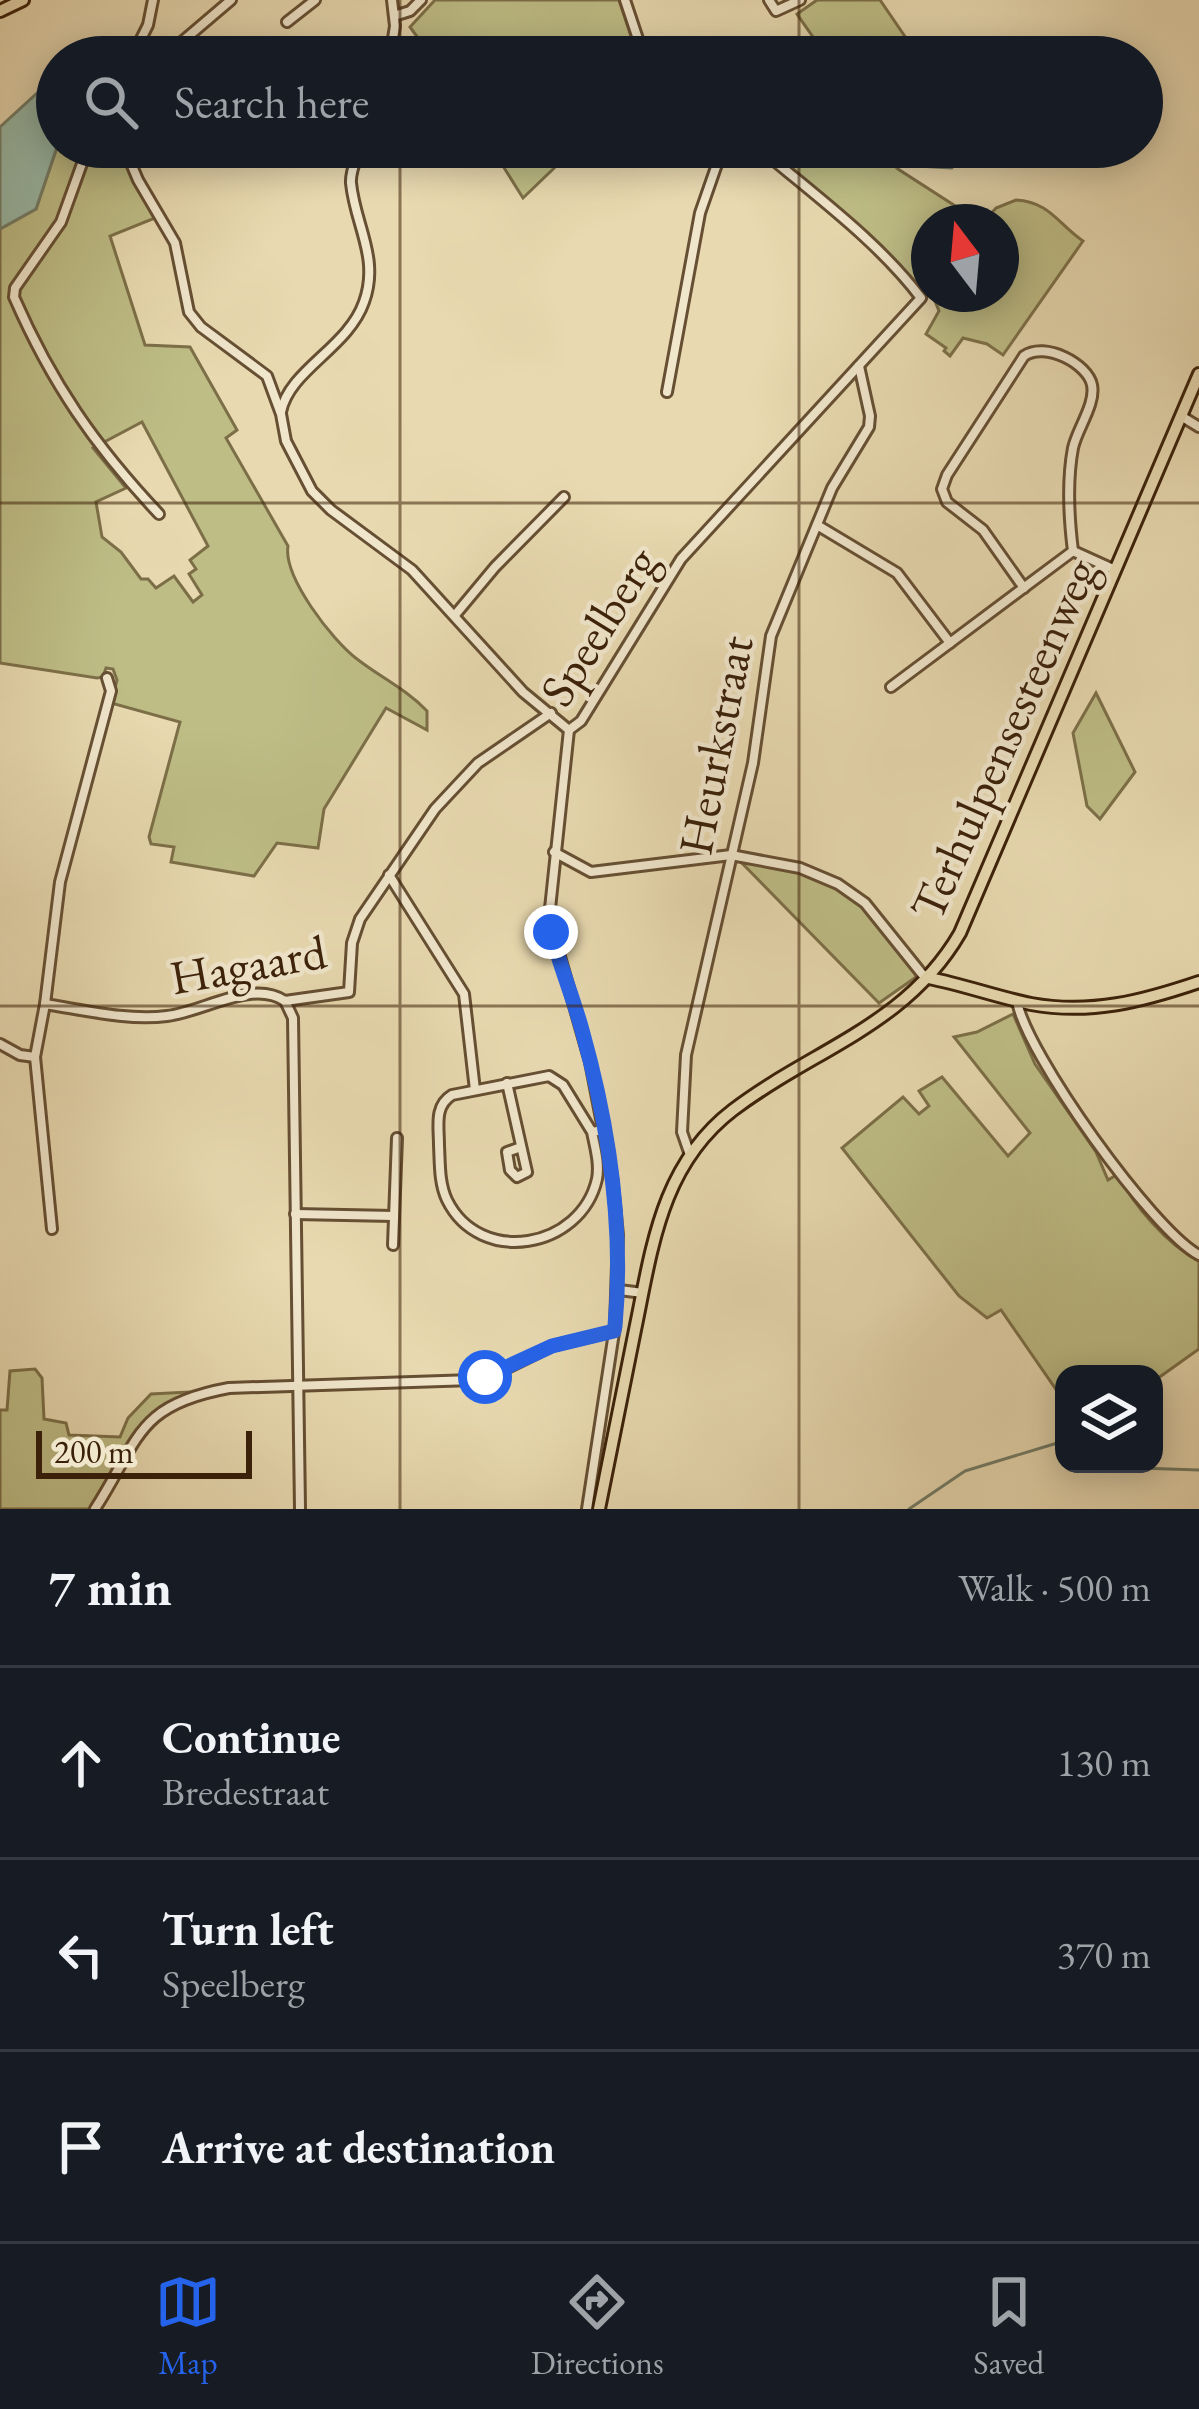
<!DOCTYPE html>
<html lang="en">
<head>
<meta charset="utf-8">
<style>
	body { margin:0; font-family:"EB Garamond",serif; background:#20242c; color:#f1f3f6 }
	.controls { position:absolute; right:36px; bottom:36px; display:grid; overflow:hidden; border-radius:24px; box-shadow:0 6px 30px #0003 }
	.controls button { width:108px; height:108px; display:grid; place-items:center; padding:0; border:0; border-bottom:3px solid #363941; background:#171b24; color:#f1f3f6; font:60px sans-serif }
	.compass { position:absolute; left:911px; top:204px; width:108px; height:108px; border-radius:50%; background:#171b24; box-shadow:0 6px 30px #0003; rotate:344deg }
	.scale { position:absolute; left:36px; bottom:30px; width:216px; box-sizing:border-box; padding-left:12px; border:6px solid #3b2109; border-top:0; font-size:33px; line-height:42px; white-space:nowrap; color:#3b2109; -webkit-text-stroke:9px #f0e6cc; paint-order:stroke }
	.stop { position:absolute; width:36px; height:36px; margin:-27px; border:9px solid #2563eb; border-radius:50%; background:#fff }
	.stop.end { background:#2563eb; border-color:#fff; box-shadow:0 3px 12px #0008 }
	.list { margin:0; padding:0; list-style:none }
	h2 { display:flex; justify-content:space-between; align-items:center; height:156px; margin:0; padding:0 48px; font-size:51px }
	h2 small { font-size:39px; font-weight:400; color:#9ea1a6 }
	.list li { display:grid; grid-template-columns:78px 1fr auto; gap:36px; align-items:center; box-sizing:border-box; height:192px; padding:0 48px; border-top:3px solid #363941 }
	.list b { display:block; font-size:45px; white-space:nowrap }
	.list p { margin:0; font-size:39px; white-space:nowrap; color:#9ea1a6 }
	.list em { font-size:39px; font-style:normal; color:#9ea1a6 }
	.icon { flex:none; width:66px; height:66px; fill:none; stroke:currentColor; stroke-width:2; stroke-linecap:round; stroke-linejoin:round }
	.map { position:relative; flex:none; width:1199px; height:1509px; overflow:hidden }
	.search { position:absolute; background:#171b24; box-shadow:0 6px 30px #0003; left:36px; right:36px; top:36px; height:132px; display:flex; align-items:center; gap:30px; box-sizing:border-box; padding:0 42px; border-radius:66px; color:#9ea1a6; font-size:45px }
	.sheet { height:732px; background:#171b24 }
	nav { display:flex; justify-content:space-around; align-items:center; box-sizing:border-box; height:168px; border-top:3px solid #363941; background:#171b24; font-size:33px; color:#9ea1a6 }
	nav a { display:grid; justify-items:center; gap:6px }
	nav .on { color:#2563eb }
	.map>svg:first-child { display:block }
</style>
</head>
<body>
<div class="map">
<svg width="1199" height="1509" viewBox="0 0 1199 1509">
	<rect width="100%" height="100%" fill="#e8d9b0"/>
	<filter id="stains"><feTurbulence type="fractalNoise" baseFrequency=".00167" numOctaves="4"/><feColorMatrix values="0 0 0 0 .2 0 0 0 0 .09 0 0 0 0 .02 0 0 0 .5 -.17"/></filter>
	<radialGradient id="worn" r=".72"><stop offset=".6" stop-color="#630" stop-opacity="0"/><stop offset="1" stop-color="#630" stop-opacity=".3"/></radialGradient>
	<g fill="#bebd86" stroke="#7c6f48" stroke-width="3" fill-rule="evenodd">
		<polygon points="435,0 619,0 638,57 432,57 410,27"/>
		<polygon points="817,0 880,0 919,57 827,57 797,14"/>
		<path d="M57 147H118L155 218 110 236 145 345 190 347 237 430 226 438 288 546C283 577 332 640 357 659 380 677 406 689 427 711V730L386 708 324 809 318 848 277 843 254 876 171 862 174 847 151 844 149 837 180 722 111 703 117 680 113 669 106 668 103 677 97 678 0 663V229L36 209ZM142 422 208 546 190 560 196 569 189 574 202 595 193 602 174 576 156 588 148 579H141L121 552 102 537 96 502 126 488 93 448Z"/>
		<polygon points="491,147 576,147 523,198"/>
		<polygon points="763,147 876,147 898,169 963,211 960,222 929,222 929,282 924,289"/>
		<path d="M1016 200C1050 202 1058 224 1083 241L1003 355 987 344 963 338 950 356 944 351 946 348 926 334 939 311 933 296 1001 294V222H984L996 208Z"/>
		<polygon points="1096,693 1135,772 1100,819 1087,806 1073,733"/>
		<path d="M737 858C783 866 831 874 867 908 887 927 902 954 919 975L879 1003Z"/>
		<path d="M1013 1014 1035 1064 1096 1152 1108 1180 1118 1174C1133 1205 1168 1245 1199 1261V1349L1154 1381V1374H1064V1401L1001 1310 987 1318 959 1296 842 1148 903 1097 919 1114 929 1106 919 1091 942 1077 1008 1156 1030 1133 954 1037 977 1032Z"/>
		<polygon points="35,1369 42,1378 44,1419 66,1423 69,1435 120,1437 128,1418 151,1394 188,1392 186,1397 142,1423 93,1509 0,1509 0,1410 7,1410 10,1371"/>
	</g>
	<polygon fill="#98baa8" stroke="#737d68" stroke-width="3" points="57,75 57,147 36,209 0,229 0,127"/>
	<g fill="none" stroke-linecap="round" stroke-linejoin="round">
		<g stroke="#737d68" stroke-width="3">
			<polyline points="903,158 917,166 952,168"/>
			<polyline points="1104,1464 1109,1467 1199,1470"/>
			<polyline points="909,1509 965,1471 1064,1441"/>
		</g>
		<g stroke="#664f33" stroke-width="14">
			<g id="minor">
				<polyline points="625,0 644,57"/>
				<polyline points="769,0 776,11 800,0"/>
				<polyline points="394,16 410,11 421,0"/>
				<polyline points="287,22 315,0"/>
				<polyline points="132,57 148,25 153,0"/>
				<polyline points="164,57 231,0"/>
				<polyline points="390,57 395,26 392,0"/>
				<path d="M88 147 61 222 15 288 14 297C52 384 95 446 159 514"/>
				<polyline points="124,147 138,180 175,243 189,312 201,327 267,376 281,414 286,441 312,491 331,510 412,570 523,692 569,730"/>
				<polyline points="667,392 700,213 723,147"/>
				<path d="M281 412C289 370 348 348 364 302 380 258 355 225 351 183 350 171 357 158 360 147"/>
				<polyline points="1181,416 1199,427"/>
				<polyline points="817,525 897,573 950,643"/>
				<polyline points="1073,551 1115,570"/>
				<path d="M1024 588 983 530 947 502 942 489 947 475 1024 356C1045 341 1088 364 1092 385 1096 404 1077 429 1073 448 1067 480 1069 519 1073 551"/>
				<polyline points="455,615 495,567 564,497"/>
				<polyline points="891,687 1073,551"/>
				<polyline points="569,730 549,918 590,1062 612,1176 618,1235 615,1326 587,1509"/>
				<path d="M569 730 581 721 681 559 921 298C877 240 814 195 758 147"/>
				<polyline points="554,852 591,872 731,855 800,868 838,884 865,903 922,974 929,978"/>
				<polyline points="389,875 464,994 475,1090"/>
				<polyline points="285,1001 293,1018 300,1509"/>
				<path d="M1017 1001C1025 1052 1153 1231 1199 1255"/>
				<polyline points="45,1004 60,882 111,691 107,678"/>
				<polyline points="0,1044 20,1055 35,1057"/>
				<polyline points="507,1083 527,1172 517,1177 510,1170 507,1152 521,1147"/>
				<path d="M592 1132C595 1147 600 1164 597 1179 581 1249 480 1267 447 1200 439 1183 440 1164 439 1145 439 1126 434 1106 452 1095L549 1076 563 1085 592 1132 603 1130"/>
				<polyline points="690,1155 682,1132 686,1055 753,763 771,636 832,488 869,427 870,416 859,366"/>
				<polyline points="295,1214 394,1216"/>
				<path d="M52 1229 35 1057 45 1004C84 1010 128 1021 167 1016 203 1012 252 979 285 1001L349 992 352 943 360 919 435 809 478 763 551 713"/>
				<polyline points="393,1245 397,1138"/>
				<polyline points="619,1290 643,1293"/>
				<path d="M95 1509C140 1439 136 1405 229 1388L473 1380 497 1373 552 1346 614 1331"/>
			</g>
		</g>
		<g stroke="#3b2109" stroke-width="16">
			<g id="major">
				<polyline points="0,11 23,0"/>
				<path d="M929 978C964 985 997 997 1031 1004 1091 1015 1143 1001 1199 982"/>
				<path d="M599 1509C611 1449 623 1389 635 1330 652 1248 661 1165 733 1110 813 1049 906 1026 960 933L1199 374"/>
			</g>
		</g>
		<use href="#minor" stroke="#f0e6cc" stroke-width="8"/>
		<use href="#major" stroke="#e8d9b0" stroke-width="10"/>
	</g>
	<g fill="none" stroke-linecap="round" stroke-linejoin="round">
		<path stroke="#2563eb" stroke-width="15" d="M485 1377 552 1346 614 1331 615 1326C624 1227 609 1126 582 1030 573 997 560 966 551 932"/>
	</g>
	<path fill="none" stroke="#3b2109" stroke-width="3" stroke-opacity="0.55" d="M400 0V57M799 0V57M400 147V1509M799 147V1509M0 503H1199M0 1006H1199"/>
	<g text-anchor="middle" stroke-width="9" stroke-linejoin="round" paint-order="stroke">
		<g font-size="48" fill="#3b2109" stroke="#f0e6cc">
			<text transform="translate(598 626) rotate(-58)" y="17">Speelberg</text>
			<text transform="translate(1003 739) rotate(-66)" y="17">Terhulpensesteenweg</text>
			<text transform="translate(715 745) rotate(-79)" y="17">Heurkstraat</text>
			<text transform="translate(248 964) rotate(-10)" y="17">Hagaard</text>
		</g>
	</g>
	<rect width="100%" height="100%" filter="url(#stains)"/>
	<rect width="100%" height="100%" fill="url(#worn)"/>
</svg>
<div class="controls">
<button><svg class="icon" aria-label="layers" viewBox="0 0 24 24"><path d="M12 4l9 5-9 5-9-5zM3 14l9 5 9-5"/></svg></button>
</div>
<svg class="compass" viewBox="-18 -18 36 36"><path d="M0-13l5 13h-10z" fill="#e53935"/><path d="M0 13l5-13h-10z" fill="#9ea1a6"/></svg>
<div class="scale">200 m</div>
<div class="stop" style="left:485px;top:1377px"></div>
<div class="stop end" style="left:551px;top:932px"></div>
<div class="search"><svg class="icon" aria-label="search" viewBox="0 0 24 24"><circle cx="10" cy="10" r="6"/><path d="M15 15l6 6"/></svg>Search here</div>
</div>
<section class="sheet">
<h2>7 min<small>Walk · 500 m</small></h2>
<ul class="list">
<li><svg class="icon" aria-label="ahead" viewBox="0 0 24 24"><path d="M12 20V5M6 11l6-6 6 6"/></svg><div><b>Continue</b><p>Bredestraat</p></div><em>130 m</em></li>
<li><svg class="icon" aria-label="left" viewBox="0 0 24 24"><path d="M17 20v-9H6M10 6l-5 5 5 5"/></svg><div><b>Turn left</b><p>Speelberg</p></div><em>370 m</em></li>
<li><svg class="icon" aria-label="arrive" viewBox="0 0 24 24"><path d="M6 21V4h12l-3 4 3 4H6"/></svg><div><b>Arrive at destination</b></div></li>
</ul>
</section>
<nav>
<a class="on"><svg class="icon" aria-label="map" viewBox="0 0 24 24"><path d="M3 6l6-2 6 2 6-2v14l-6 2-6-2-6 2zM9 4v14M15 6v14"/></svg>Map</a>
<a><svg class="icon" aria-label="directions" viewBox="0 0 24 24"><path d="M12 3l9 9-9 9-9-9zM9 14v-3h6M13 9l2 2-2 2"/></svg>Directions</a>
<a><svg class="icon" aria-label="saved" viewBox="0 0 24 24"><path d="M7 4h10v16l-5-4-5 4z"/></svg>Saved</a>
</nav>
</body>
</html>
